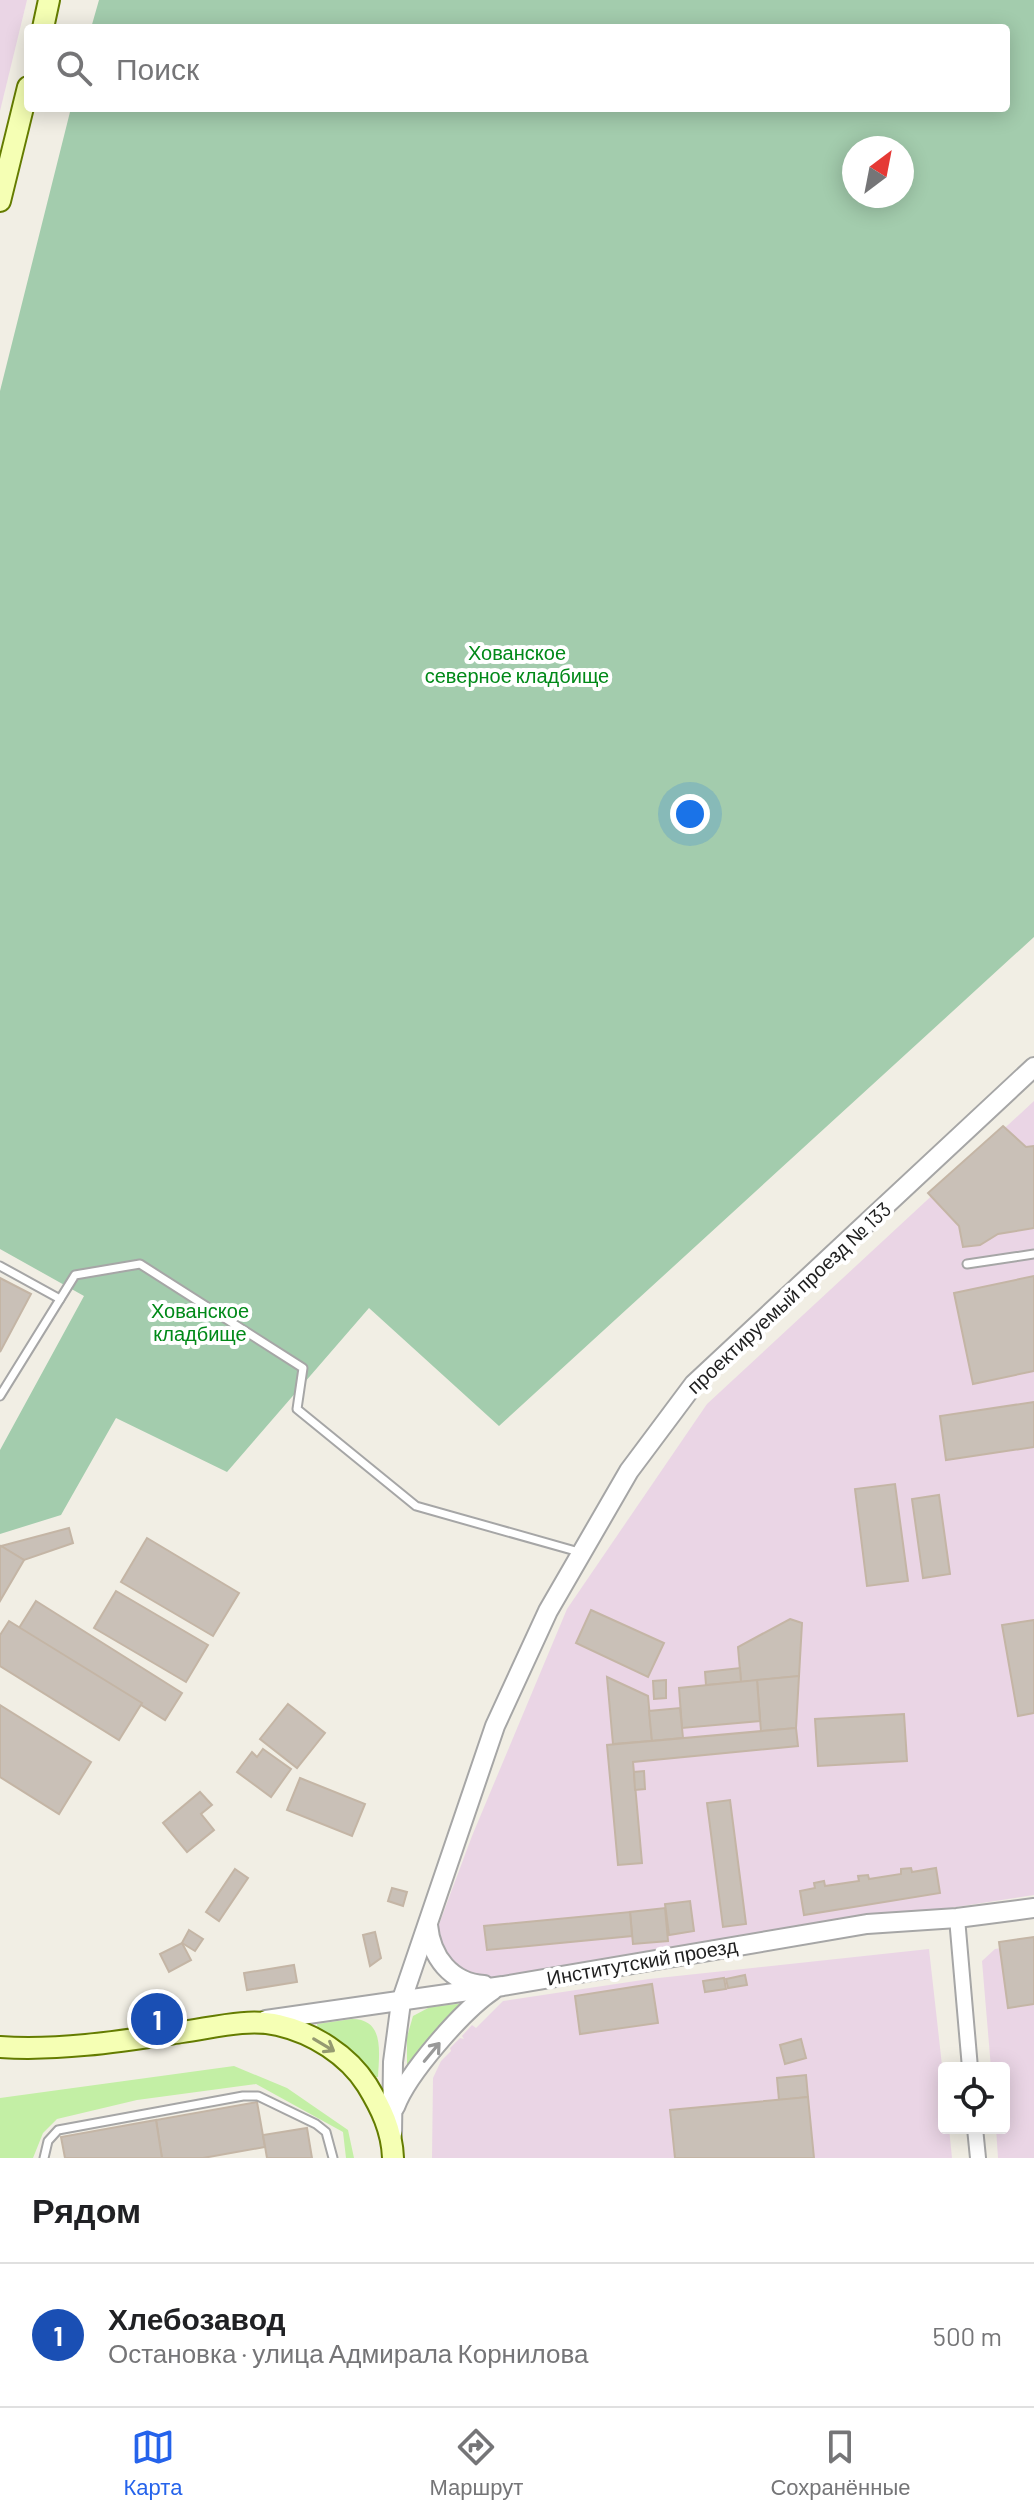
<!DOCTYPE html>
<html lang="ru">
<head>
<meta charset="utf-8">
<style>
	body { margin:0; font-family:Barlow,sans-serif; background:#f6f6f6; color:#202124 }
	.controls { position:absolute; right:24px; bottom:24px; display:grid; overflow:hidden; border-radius:8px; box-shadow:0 4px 20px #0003 }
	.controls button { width:72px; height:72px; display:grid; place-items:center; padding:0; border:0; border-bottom:2px solid #e0e0e0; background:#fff; color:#202124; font:40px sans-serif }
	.compass { position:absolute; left:842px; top:136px; width:72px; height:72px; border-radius:50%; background:#fff; box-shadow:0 4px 20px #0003; rotate:32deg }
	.you { position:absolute; left:690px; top:814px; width:28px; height:28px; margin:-20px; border:6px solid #fff; border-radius:50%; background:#1a73e8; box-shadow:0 0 0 12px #1a73e833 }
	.badge { display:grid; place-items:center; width:52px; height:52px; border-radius:50%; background:#2563eb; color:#fff; font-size:26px; font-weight:700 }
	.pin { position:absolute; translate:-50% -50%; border:4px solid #fff; box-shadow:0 2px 8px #0006 }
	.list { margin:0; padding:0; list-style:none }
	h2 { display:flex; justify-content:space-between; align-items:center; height:104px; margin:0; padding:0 32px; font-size:34px }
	h2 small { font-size:26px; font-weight:400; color:#757577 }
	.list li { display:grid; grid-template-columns:52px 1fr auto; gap:24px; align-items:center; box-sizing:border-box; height:144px; padding:0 32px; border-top:2px solid #e0e0e0 }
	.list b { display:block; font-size:30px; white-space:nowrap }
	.list p { margin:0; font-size:26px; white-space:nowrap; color:#757577 }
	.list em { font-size:26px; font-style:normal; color:#757577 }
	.icon { flex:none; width:44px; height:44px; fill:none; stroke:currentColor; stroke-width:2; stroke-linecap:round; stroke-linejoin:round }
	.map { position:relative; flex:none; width:1034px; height:2158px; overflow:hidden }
	.search { position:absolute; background:#fff; box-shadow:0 4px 20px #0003; left:24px; right:24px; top:24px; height:88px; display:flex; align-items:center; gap:20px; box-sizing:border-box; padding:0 28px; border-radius:8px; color:#757577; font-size:30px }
	.sheet { height:248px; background:#fff }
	nav { display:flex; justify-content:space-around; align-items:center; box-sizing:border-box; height:112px; border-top:2px solid #e0e0e0; background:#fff; font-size:22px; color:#757577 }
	nav a { display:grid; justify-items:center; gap:4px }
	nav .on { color:#2563eb }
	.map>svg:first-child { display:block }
</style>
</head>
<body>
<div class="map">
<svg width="1034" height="2158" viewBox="0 0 1034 2158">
	<rect width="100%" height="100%" fill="#f1eee4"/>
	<g fill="#ead5e5">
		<polygon points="0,0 27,0 0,111"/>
		<polygon points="1034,1101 1034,1895 500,1977 482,1978 459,1969 441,1953 437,1933 438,1927 472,1836 567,1609 707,1404"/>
		<polygon points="1034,1943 1034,2158 998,2158 996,2128 1004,2128 1004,2068 991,2068 982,1961 995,1949"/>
		<polygon points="929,1949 944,2083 944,2128 949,2128 952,2158 432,2158 433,2078 441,2061 451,2051 450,2048 460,2038 464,2039 462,2036 472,2025 476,2028 503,2001 649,1979"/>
	</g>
	<g fill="#c3efa5">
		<polygon points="466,2003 410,2067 407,2065 407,2037 413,2016 430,2007"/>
		<path d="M352 2019C385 2019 379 2053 378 2077H374L349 2048 318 2029 317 2024Z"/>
		<polygon points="234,2066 287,2088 348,2130 354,2158 346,2158 343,2132 256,2084 137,2100 57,2119 43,2133 33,2158 0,2158 0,2098"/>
	</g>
	<path fill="#a3ccad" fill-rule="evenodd" d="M99 0H1034V937L499 1426 369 1308 227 1472 116 1418 61 1515 0 1534V1450L84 1296 0 1249V391L71 108H1006V28H91ZM854 148H902V196H854Z"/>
	<g fill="#c9c0b7" stroke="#c4b5a5" stroke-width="2">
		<polygon points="1003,1126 1026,1147 1034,1146 1034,1228 998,1234 980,1245 963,1247 959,1226 928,1193"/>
		<polygon points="1034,1276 1034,1371 973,1384 954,1293"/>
		<polygon points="0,1278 31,1294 0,1352"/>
		<polygon points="1034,1402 1034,1447 946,1460 940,1416"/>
		<polygon points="895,1484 908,1581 867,1586 855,1489"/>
		<polygon points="939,1495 950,1574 923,1578 912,1499"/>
		<polygon points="69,1528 73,1543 24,1560 1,1546"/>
		<polygon points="147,1538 239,1593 213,1636 121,1582"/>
		<polygon points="1,1546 24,1560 0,1601 0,1548"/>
		<polygon points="116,1591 208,1645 186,1682 94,1628"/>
		<polygon points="36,1601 182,1693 165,1720 19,1628"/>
		<polygon points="591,1610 664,1643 648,1677 576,1643"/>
		<polygon points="790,1619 802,1623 799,1676 741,1682 738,1647"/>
		<polygon points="1034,1620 1034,1713 1018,1716 1002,1625"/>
		<polygon points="9,1621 142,1703 119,1740 0,1666 0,1635"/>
		<polygon points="740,1668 741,1682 706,1685 705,1672"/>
		<polygon points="799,1676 796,1728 761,1731 757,1680"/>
		<polygon points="607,1677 648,1696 652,1741 613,1744"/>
		<polygon points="666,1680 666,1698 654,1699 653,1681"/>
		<polygon points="757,1680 760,1721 682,1728 679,1688"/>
		<polygon points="288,1704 325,1733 297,1768 260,1739"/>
		<polygon points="0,1705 91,1762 59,1814 0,1777"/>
		<polygon points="680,1708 683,1738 652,1741 649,1711"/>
		<polygon points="904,1714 907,1761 818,1766 815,1719"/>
		<polygon points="796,1728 798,1746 633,1762 642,1863 618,1865 607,1745"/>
		<polygon points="263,1749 291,1769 271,1797 237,1772 252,1752 257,1757"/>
		<polygon points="644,1771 645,1789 635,1790 634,1772"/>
		<polygon points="300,1778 365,1804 352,1836 287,1810"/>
		<polygon points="200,1792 212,1805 201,1814 214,1830 187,1852 163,1823"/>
		<polygon points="730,1800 746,1924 723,1927 707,1803"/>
		<polygon points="911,1868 912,1872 936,1868 940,1893 804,1915 800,1891 815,1888 814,1883 824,1881 825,1886 859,1881 858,1876 868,1875 869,1879 901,1874 901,1869"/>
		<polygon points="235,1869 248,1878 219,1921 206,1912"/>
		<polygon points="392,1888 407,1892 403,1906 388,1901"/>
		<polygon points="690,1901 694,1931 669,1935 665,1904"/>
		<polygon points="665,1908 668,1941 633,1944 630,1912"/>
		<polygon points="630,1912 632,1936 487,1950 484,1926"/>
		<polygon points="189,1930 203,1939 195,1951 182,1943"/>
		<polygon points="375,1932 381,1958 370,1966 363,1935"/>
		<polygon points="1034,1937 1034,2004 1008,2008 999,1942"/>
		<polygon points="182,1943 191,1960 169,1972 160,1954"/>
		<polygon points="294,1965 297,1982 247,1990 244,1973"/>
		<polygon points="745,1975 747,1985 728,1988 726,1979"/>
		<polygon points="724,1978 726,1989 705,1992 703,1981"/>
		<polygon points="652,1984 658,2023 580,2034 575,1996"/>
		<polygon points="801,2039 806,2058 785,2064 780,2045"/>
		<polygon points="806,2075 808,2097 779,2100 777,2078"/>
		<polygon points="808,2097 814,2158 675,2158 670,2110"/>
		<polygon points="257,2102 265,2147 203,2158 162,2158 156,2120"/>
		<polygon points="156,2120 162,2158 65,2158 61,2137"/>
		<polygon points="307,2128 312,2158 267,2158 263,2135"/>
	</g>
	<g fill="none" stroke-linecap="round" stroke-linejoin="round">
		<g stroke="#a6a6a6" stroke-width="11">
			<g id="service">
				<polyline points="967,1264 1034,1254"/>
				<polyline points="0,1266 60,1299"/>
				<polyline points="0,1396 75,1275 140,1264 303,1368 297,1409 416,1506 579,1552"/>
				<polyline points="44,2158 48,2141 58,2130 243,2096 258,2096 316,2124 326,2132 333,2158"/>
			</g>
		</g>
		<g stroke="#a6a6a6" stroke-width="18">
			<g id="minor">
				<polyline points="957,1918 970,2068"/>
				<polyline points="975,2128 978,2158"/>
			</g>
		</g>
		<g stroke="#a6a6a6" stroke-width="22">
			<g id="tertiary">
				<path d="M428 1925C431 1957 451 1983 484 1985"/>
				<polyline points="266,2020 503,1986 867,1924 957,1918 1034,1908"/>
				<path d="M395 2107C407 2074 463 2010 493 1990"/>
				<polyline points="392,2134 393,2062 401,2002 495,1726 548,1611 629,1471 694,1384 1034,1067"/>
			</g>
		</g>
		<g stroke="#647c00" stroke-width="24">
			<g id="secondary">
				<polyline points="43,28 49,0"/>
				<polyline points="0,201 28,87"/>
				<path d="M0 2047C61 2051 122 2041 182 2032 212 2028 247 2018 278 2025 313 2033 348 2055 367 2085 381 2108 392 2130 393 2158"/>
			</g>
		</g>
		<use href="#service" stroke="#fff" stroke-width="7"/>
		<use href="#minor" stroke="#fff" stroke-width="14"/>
		<use href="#tertiary" stroke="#fff" stroke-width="18"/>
		<use href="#secondary" stroke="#f5ffb4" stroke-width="20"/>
	</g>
	<defs><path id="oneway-shaft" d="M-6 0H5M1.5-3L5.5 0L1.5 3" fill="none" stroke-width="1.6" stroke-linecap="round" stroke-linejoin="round" transform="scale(2)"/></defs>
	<use stroke="#959a71" href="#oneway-shaft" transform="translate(324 2045) rotate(31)"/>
	<use stroke="#9a9a9a" href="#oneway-shaft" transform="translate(432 2052) rotate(-50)"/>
	<g text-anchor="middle" stroke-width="8" stroke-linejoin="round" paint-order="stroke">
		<g font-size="20" fill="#018918" stroke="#fff">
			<text x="517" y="660">Хованское<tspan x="517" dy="23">северное кладбище</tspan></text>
			<text x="200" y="1318">Хованское<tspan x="200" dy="23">кладбище</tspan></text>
		</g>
		<g font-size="20" fill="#1f1f1f" stroke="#fff">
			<text transform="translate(789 1298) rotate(-43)" y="7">проектируемый проезд № 133</text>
			<text transform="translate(642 1962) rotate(-10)" y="7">Институтский проезд</text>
		</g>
	</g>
</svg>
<div class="controls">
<button><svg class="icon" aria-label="locate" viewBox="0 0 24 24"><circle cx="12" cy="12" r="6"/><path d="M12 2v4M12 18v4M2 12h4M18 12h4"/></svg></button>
</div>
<svg class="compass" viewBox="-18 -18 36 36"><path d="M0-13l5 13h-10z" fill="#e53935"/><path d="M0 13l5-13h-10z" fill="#757577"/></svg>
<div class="you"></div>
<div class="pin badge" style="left:157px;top:2019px;background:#1a4fb4">1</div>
<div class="search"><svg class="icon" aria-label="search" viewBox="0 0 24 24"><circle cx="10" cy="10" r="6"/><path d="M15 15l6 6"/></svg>Поиск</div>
</div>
<section class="sheet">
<h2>Рядом<small></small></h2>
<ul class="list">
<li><span class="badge" style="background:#1a4fb4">1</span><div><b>Хлебозавод</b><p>Остановка · улица Адмирала Корнилова</p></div><em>500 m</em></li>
</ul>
</section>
<nav>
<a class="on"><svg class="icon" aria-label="map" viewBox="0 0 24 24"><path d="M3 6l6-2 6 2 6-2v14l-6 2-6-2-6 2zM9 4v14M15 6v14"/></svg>Карта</a>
<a><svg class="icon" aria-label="directions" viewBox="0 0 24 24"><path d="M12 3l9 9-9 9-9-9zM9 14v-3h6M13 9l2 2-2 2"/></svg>Маршрут</a>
<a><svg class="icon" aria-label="saved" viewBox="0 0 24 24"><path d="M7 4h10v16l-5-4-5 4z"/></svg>Сохранённые</a>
</nav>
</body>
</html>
